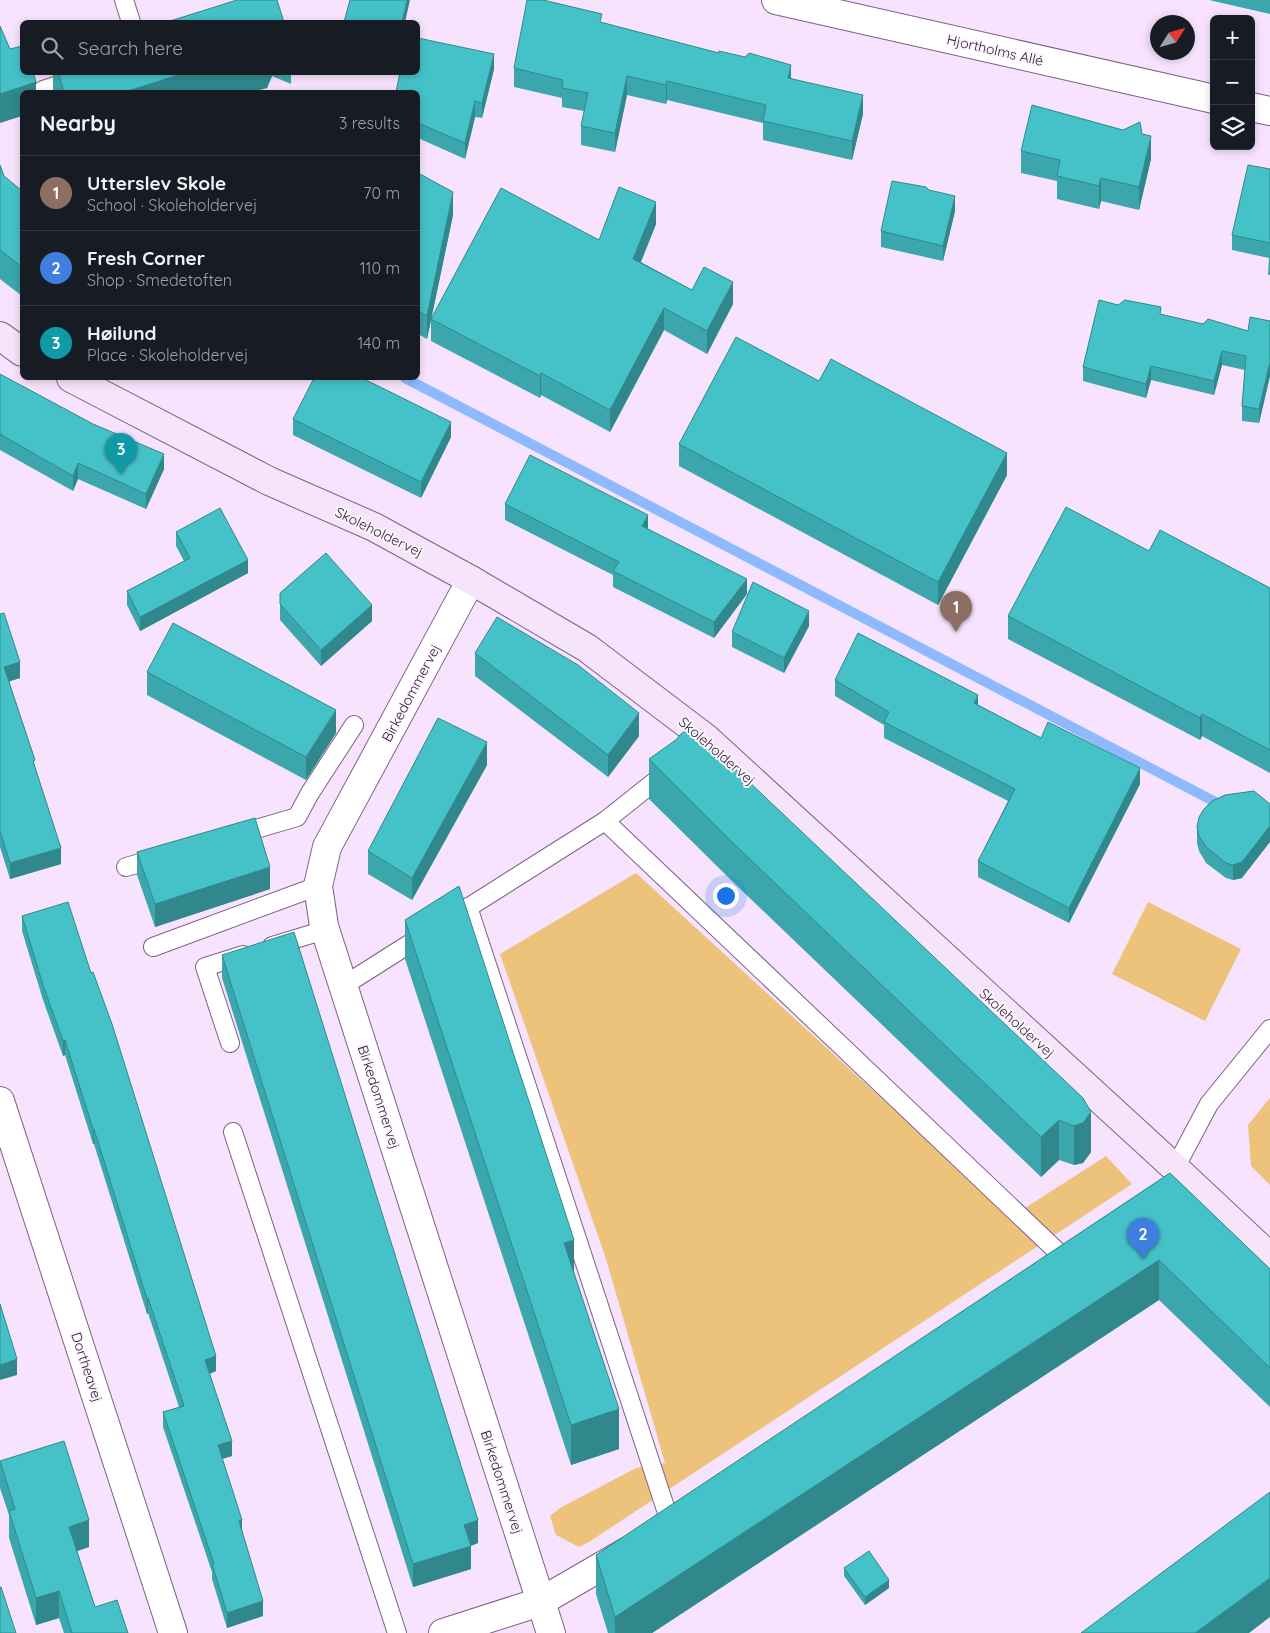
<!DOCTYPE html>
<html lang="en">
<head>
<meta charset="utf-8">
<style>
	body { margin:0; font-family:Quicksand,sans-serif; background:#242831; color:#f1f3f6 }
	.controls { position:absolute; right:15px; top:15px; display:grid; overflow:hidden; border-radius:8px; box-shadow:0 2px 8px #0003 }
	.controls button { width:45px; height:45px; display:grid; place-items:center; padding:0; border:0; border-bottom:1px solid #363941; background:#171b24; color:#f1f3f6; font:25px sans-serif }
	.compass { position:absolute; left:1150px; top:15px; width:45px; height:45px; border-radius:50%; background:#171b24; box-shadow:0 2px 8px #0003; rotate:53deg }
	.you { position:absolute; left:725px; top:895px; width:18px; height:18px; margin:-12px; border:4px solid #fff; border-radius:50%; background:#1a73e8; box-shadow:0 0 0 8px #1a73e833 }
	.badge { display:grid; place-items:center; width:32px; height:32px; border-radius:50%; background:#92b487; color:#fff; font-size:16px; font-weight:700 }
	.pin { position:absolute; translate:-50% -41px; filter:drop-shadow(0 1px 2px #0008) }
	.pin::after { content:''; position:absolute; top:26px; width:18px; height:15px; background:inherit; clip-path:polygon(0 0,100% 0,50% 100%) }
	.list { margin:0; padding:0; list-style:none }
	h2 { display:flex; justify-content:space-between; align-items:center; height:65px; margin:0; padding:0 20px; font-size:21px }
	h2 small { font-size:16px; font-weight:400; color:#9ea1a6 }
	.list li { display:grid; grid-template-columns:32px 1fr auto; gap:15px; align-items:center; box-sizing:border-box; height:75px; padding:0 20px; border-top:1px solid #363941 }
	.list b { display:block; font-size:19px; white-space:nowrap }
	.list p { margin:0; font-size:16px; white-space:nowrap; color:#9ea1a6 }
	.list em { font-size:16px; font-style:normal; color:#9ea1a6 }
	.icon { flex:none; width:28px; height:28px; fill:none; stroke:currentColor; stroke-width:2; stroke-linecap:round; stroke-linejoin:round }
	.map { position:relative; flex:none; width:1270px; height:1633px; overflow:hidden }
	.search { position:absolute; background:#171b24; box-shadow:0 2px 8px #0003; left:20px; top:20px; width:400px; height:55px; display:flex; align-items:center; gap:12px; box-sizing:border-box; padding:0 18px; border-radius:8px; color:#9ea1a6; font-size:19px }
	.panel { position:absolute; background:#171b24; box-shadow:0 2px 8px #0003; left:20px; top:90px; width:400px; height:290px; border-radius:8px }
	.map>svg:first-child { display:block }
</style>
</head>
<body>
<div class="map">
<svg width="1270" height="1633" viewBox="0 0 1270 1633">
	<rect width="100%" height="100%" fill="#f7e3fd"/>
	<g fill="#edc37c">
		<polygon points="636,873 1011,1217 1106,1156 1132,1184 589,1542 579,1547 556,1535 550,1516 560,1508 636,1468 665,1463 606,1259 500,954"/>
		<polygon points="1148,902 1241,949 1205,1021 1112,974"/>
		<polygon points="1270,1098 1270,1185 1251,1166 1248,1125"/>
	</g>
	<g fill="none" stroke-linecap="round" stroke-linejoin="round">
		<polyline stroke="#8eb9fd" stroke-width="10" points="405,378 1221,805"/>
		<g stroke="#7e6086" stroke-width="20">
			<g id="lane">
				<polyline points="124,0 131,22"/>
				<polyline points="43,90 97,72"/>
				<polyline points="605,821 1060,1254"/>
				<polyline points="236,835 297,817 310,793 354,725"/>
				<polyline points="126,867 161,857"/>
				<polyline points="468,907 670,1522"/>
				<polyline points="458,914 605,821 668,771"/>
				<polyline points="272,946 325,930"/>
				<polyline points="153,947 318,886"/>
				<polyline points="343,986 425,934"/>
				<polyline points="230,1043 205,967 243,955"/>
				<polyline points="233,1132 397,1633"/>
				<polyline points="1175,1168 1209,1104 1270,1029"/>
			</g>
		</g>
		<g stroke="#7e6086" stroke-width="30">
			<g id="street">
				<polyline points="776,0 1214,99"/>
				<polyline points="1251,107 1270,111"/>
				<polyline points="471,580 327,847 318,886 324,926 551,1633"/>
				<polyline points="0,1101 173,1633"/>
				<polyline points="443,1633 540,1602 628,1551"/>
			</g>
		</g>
		<g stroke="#7e6086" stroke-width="30">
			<g id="secondary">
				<polyline points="0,336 22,352"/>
				<polyline points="71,378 269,481 374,527 471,580 587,648 707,739 1175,1168 1270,1257"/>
			</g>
		</g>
		<use href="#lane" stroke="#fff" stroke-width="18"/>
		<use href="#street" stroke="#fff" stroke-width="28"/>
		<use href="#secondary" stroke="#f6e5fa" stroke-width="28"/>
	</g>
	<g fill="#3ba7ac">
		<polygon points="1209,0 1270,0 1270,14"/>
		<polygon points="602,22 791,78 863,114 852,160 763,140 763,123 667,100 666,104 627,95 615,152 581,145 581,126 584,111 562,107 562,98 514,87 514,68"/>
		<polygon points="494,69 482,118 475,117 465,159 418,138 418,92"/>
		<polygon points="53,72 291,72 291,84 272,76 267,88 251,92 53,92"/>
		<polygon points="1123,130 1142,134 1151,159 1139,210 1101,201 1099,209 1057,199 1057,181 1021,173 1021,151"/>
		<polygon points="0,165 4,176 22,191 22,296 0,279"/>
		<polygon points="1270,169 1270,275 1268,275 1269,258 1232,250 1232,235"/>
		<polygon points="418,173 453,215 427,339 418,334"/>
		<polygon points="929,190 955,211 943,261 881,247 881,231"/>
		<polygon points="656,224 641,262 692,290 733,304 707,354 664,330 610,432 541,395 540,398 431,341 431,319 599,240"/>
		<polygon points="1161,315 1203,324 1248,331 1270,321 1270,376 1259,423 1242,421 1242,406 1245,370 1222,365 1214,395 1151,380 1146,398 1083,381 1083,367"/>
		<polygon points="0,374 164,469 146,509 78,479 73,491 0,450"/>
		<polygon points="819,381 1007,475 938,605 679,466 679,444"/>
		<polygon points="293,419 451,437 421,498 293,435"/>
		<polygon points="505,504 648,529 747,594 714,638 613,587 613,575 505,520"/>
		<polygon points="176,532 248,573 140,631 127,605 127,591 184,561 176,546"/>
		<polygon points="1149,551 1270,588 1270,773 1202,736 1200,740 1008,639 1008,616"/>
		<polygon points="280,593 372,621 321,666 280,620"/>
		<polygon points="0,614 20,678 9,681 35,766 61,864 10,879 0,847"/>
		<polygon points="809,626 784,673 732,647 732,632"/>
		<polygon points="475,653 639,736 608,777 475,676"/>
		<polygon points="147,672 336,733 306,780 147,695"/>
		<polygon points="835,680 978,705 1041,738 1140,784 1069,923 978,877 978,861 1008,801 884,738 884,725 835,696"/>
		<polygon points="649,759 1083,1098 1091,1152 1083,1163 1074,1165 1059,1160 1041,1177 733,882 649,799"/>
		<polygon points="487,765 412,900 368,874 368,851"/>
		<polygon points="1204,809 1242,878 1233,880 1226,878 1206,863 1199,851 1197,843 1197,827"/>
		<polygon points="137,852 270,889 155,927 137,875"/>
		<polygon points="22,916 216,1371 210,1374 232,1456 222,1459 242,1531 263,1616 227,1628 212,1579 212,1572 163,1427 163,1412 179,1407 148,1313 147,1314 94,1144 93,1144 65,1055 63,1056 43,1000 22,931"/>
		<polygon points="405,920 574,1273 619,1449 571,1465 405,959"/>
		<polygon points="222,955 478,1543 471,1546 471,1569 413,1587 222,978"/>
		<polygon points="1170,1173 1270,1269 1270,1407 1159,1300 652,1633 608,1633 596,1594 596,1555"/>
		<polygon points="0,1461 89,1547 77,1551 95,1607 128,1633 64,1633 59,1618 36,1625 9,1538 9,1515 0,1488"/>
		<polygon points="844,1568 889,1588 865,1605 844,1576"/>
	</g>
	<g fill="#30888c">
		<polygon points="407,0 410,0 405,22 402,22"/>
		<polygon points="494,54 494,69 482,118 482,103"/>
		<polygon points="791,65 791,84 788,78"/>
		<polygon points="188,72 272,72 272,76 267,88 251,92 125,92"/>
		<polygon points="627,76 627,95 615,152 615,133"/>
		<polygon points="667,81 667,100 666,104 666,85"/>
		<polygon points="36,82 36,92 22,92 22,116 0,123 0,94"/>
		<polygon points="863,95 863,114 852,160 852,141"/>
		<polygon points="475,101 475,117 465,159 465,143"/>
		<polygon points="1151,136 1151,159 1139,210 1139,187"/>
		<polygon points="1101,178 1101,201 1099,209 1099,186"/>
		<polygon points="453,192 453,215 427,339 427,316"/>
		<polygon points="955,196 955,211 943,261 943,246"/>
		<polygon points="656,202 656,224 633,281 633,259"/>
		<polygon points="733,282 733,304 707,354 707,331"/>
		<polygon points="664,308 664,330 610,432 610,410"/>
		<polygon points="1222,351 1222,365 1214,395 1214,381"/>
		<polygon points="1270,362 1270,376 1259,423 1259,409"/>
		<polygon points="1151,366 1151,380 1146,398 1146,384"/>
		<polygon points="541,373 541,395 540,398 540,376"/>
		<polygon points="451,422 451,437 421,498 421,482"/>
		<polygon points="1007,453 1007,475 938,605 938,582"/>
		<polygon points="164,454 164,469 146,509 146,494"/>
		<polygon points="78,463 78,479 73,491 73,476"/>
		<polygon points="648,515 648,531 642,526"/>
		<polygon points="248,560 248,573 140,631 140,617"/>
		<polygon points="747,579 747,594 714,638 714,622"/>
		<polygon points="372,605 372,621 321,666 321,650"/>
		<polygon points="809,611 809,626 784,673 784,658"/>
		<polygon points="20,662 20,678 4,683 4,667"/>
		<polygon points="978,695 978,710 974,703"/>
		<polygon points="336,710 336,733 306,780 306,757"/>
		<polygon points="639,713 639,736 608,777 608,755"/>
		<polygon points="1202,714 1202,736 1200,740 1200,718"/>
		<polygon points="487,742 487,765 412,900 412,878"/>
		<polygon points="1140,768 1140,784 1069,923 1069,908"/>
		<polygon points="1270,826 1270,842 1242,878 1233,880 1233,865"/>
		<polygon points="61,848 61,864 10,879 10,863"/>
		<polygon points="270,867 270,889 155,927 155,904"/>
		<polygon points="65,1040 65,1055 63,1056 63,1041"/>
		<polygon points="1091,1112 1091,1152 1083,1163 1074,1165 1074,1126"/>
		<polygon points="1059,1120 1059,1160 1041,1177 1041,1137"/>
		<rect x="93" y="1129" width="1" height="15"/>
		<polygon points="574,1240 574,1280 564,1243"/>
		<polygon points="1159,1260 1159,1300 652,1633 615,1633 615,1617"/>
		<polygon points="148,1298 148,1313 147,1314 147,1299"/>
		<polygon points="216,1356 216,1371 205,1375 205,1360"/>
		<polygon points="17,1359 17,1375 0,1380 0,1365"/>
		<polygon points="619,1409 619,1449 571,1465 571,1425"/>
		<polygon points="232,1441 232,1456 218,1460 218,1445"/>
		<polygon points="89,1520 89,1547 69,1554 69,1527"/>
		<polygon points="242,1520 242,1535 239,1521"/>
		<polygon points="478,1520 478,1543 464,1548 464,1525"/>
		<polygon points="471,1546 471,1569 413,1587 413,1564"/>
		<polygon points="1270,1578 1270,1617 1249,1633 1195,1633"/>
		<polygon points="889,1580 889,1588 865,1605 865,1597"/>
		<polygon points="59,1591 59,1618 36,1625 36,1598"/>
		<polygon points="263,1601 263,1616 227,1628 227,1613"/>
	</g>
	<g fill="#45c2c8" stroke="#30888c">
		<polygon points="237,0 277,0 284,22 167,22"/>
		<polygon points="350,0 407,0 402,22 344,22"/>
		<polygon points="527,0 543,0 602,14 600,22 719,53 719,51 745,57 749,53 791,65 788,78 863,95 852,141 763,121 766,105 667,81 666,85 627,76 615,133 581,126 588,93 562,88 563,80 514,68"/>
		<polygon points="0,26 10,49 22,46 22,72 33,72 36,82 0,94"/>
		<polygon points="418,38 494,54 482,103 475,101 465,143 418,123 418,92 396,92 400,72 418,72"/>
		<polygon points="58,72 188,72 125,92 64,92"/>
		<polygon points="1032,105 1123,130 1140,122 1142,134 1151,136 1139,187 1101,178 1099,186 1057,176 1060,160 1021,151"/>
		<polygon points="0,165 4,176 22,191 22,267 0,250"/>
		<polygon points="1248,165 1270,169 1270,243 1232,235"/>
		<polygon points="418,173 453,192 427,316 418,311"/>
		<polygon points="892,181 926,187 929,190 955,196 943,246 881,231"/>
		<polygon points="619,187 656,202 633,259 692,290 704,267 733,282 707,331 664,308 610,410 541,373 540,376 431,319 501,188 599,240"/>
		<polygon points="1099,300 1118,305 1125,300 1161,307 1160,314 1203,324 1208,319 1248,331 1250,317 1270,321 1270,362 1259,409 1242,406 1246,356 1222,351 1214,381 1151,366 1146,384 1083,367"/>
		<polygon points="736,337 819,381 831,359 1007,453 938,582 679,444"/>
		<polygon points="0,374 93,424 164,454 146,494 78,463 73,476 0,434"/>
		<polygon points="314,378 362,378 451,422 421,482 293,419"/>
		<polygon points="530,455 648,515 642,526 747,579 714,622 613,571 619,562 505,504"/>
		<polygon points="1066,507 1149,551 1160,530 1270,588 1270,750 1202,714 1200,718 1008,616"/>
		<polygon points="220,508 248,560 140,617 127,591 190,558 176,532"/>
		<polygon points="326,553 372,605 321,650 280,604 280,593"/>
		<polygon points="753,582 809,611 784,658 732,632"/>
		<polygon points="4,613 20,662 4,667 35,760 33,761 61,848 10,863 0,831 0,614"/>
		<polygon points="497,617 578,665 639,713 608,755 475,653"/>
		<polygon points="173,623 336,710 306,757 147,672"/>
		<polygon points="858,633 978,695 974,703 1041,738 1048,722 1140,768 1069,908 978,861 1015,789 884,722 889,712 835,680"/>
		<polygon points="438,718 487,742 412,878 368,851"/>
		<polygon points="690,726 1083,1098 1091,1112 1083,1123 1074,1126 1059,1120 1041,1137 733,843 649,759 677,739 679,736"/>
		<polygon points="1254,791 1270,804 1270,826 1242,862 1233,865 1226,863 1206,847 1199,836 1197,827 1199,817 1204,809 1212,801 1225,795"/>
		<polygon points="255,818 270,867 155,904 137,852"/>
		<polygon points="459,886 574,1240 564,1243 619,1409 571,1425 405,920"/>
		<polygon points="68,902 91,973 93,972 112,1024 216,1356 205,1360 232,1441 218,1445 242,1520 239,1521 263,1601 227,1613 212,1564 214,1564 163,1412 184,1406 148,1298 147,1299 94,1129 93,1129 65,1040 63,1041 43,985 22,916"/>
		<polygon points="294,932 478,1520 464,1525 471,1546 413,1564 222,955"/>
		<polygon points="1170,1173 1270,1269 1270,1368 1159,1260 615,1617 596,1555"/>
		<polygon points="0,1304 17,1359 0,1365"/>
		<polygon points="64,1441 89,1520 69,1527 95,1607 117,1600 128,1633 72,1633 59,1591 36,1598 9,1511 15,1509 0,1461"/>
		<polygon points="1270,1492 1270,1578 1195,1633 1081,1633"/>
		<polygon points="869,1551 889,1580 865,1597 844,1568"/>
		<polygon points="0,1587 1,1587 16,1633 0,1633"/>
	</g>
	<g text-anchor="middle" stroke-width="4" stroke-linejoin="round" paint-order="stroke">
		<g font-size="14" fill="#2e2131" stroke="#fcf5fe">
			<text transform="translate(995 50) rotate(13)" y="5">Hjortholms Allé</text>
			<text transform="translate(379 532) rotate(26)" y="5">Skoleholdervej</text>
			<text transform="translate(411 693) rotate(-62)" y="5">Birkedommervej</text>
			<text transform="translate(717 751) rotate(41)" y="5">Skoleholdervej</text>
			<text transform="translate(1017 1023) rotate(42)" y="5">Skoleholdervej</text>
			<text transform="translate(379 1097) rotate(72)" y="5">Birkedommervej</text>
			<text transform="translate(87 1367) rotate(72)" y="5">Dortheavej</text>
			<text transform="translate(502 1482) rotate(72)" y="5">Birkedommervej</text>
		</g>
	</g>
</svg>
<div class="controls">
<button>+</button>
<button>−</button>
<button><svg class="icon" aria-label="layers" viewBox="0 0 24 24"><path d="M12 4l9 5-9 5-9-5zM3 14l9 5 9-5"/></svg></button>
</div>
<svg class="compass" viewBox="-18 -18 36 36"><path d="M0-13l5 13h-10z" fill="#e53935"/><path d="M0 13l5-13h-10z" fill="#9ea1a6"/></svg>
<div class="you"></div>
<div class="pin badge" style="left:956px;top:632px;background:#8d6e63">1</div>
<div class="pin badge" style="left:1143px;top:1259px;background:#3f7fe0">2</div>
<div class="pin badge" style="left:121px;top:474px;background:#0f9aa8">3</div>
<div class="search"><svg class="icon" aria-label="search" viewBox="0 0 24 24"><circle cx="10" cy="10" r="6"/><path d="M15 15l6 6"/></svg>Search here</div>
<section class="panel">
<h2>Nearby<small>3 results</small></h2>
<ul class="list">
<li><span class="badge" style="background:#8d6e63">1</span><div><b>Utterslev Skole</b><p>School · Skoleholdervej</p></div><em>70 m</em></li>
<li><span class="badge" style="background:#3f7fe0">2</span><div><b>Fresh Corner</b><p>Shop · Smedetoften</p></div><em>110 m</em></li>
<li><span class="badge" style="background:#0f9aa8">3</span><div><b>Høilund</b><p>Place · Skoleholdervej</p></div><em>140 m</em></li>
</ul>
</section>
</div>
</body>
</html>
